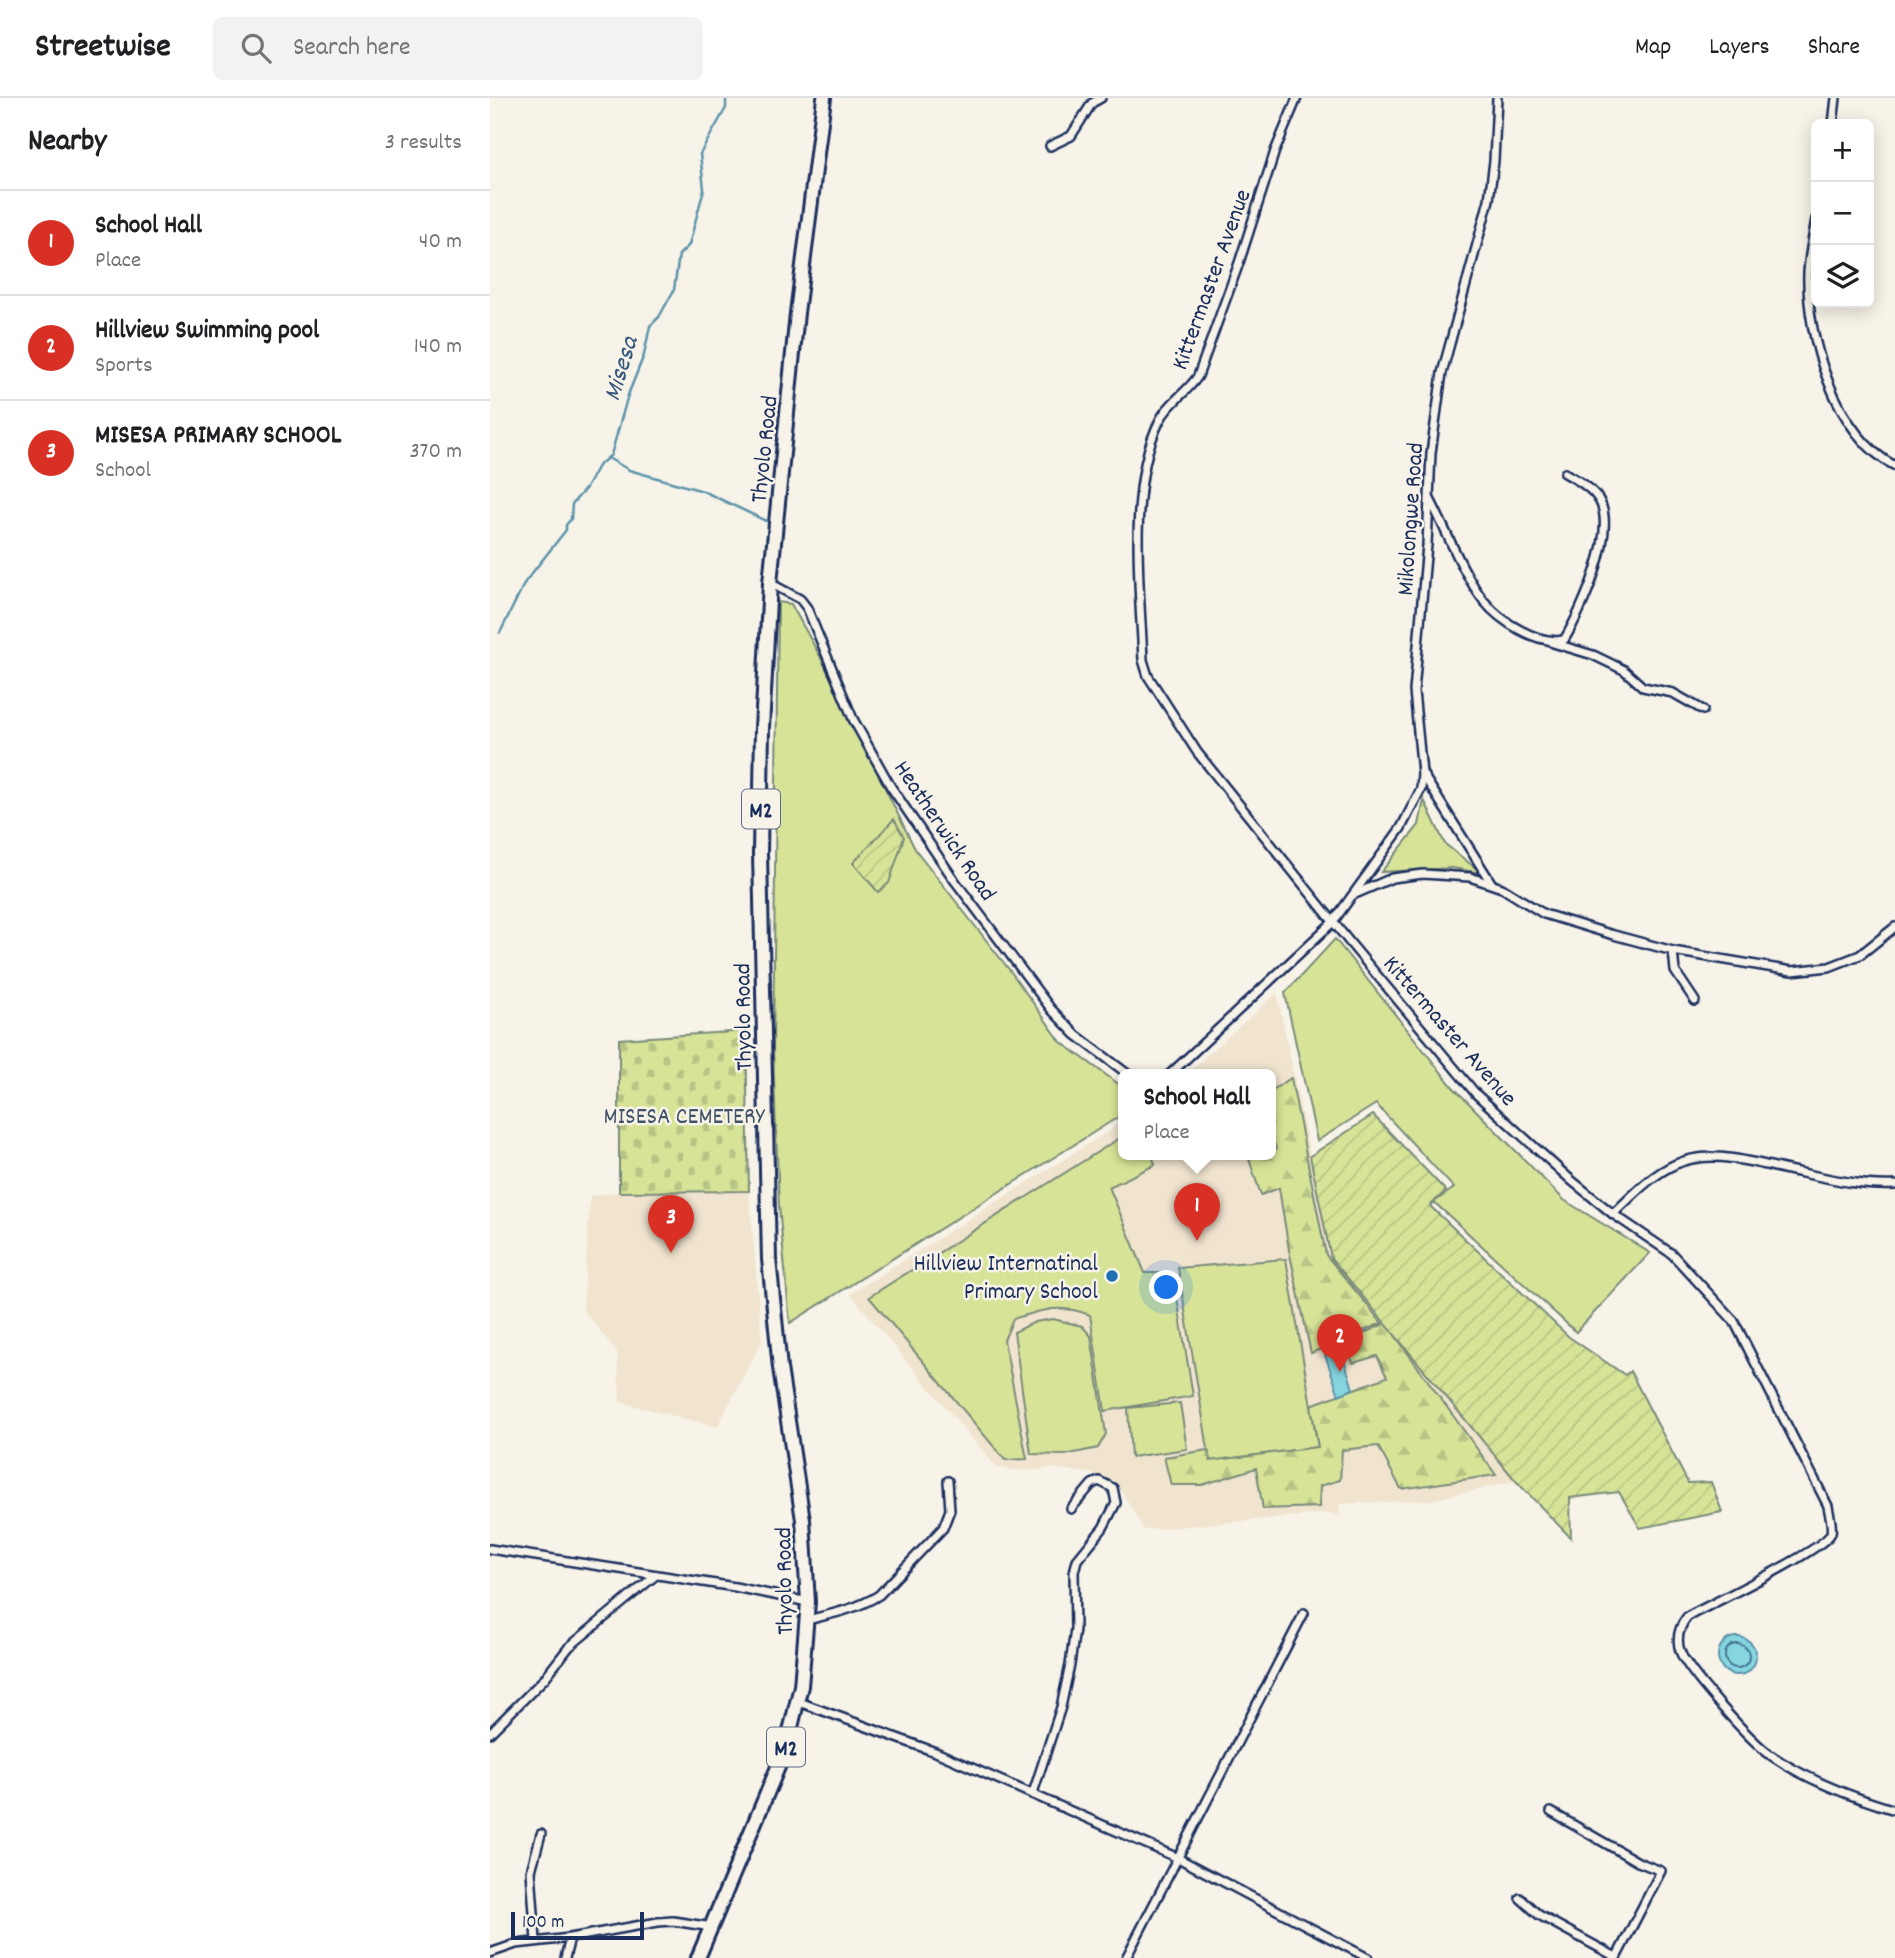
<!DOCTYPE html>
<html lang="en">
<head>
<meta charset="utf-8">
<style>
	body { margin:0; font-family:Dekko,sans-serif; background:#f2f2f2; color:#202124 }
	.controls { position:absolute; right:21px; top:21px; display:grid; overflow:hidden; border-radius:10px; box-shadow:0 4px 18px #0003 }
	.controls button { width:63px; height:63px; display:grid; place-items:center; padding:0; border:0; border-bottom:2px solid #e0e0e0; background:#fff; color:#202124; font:35px sans-serif }
	.scale { position:absolute; left:21px; bottom:18px; width:133px; box-sizing:border-box; padding-left:7px; border:4px solid #1b2f5e; border-top:0; font-size:19px; line-height:24px; white-space:nowrap; color:#1b2f5e; -webkit-text-stroke:5px #f7f3e8; paint-order:stroke }
	.you { position:absolute; left:677px; top:1190px; width:24px; height:24px; margin:-18px; border:5px solid #fff; border-radius:50%; background:#1a73e8; box-shadow:0 0 0 10px #1a73e833 }
	.badge { display:grid; place-items:center; width:46px; height:46px; border-radius:50%; background:#d93025; color:#fff; font-size:23px; font-weight:700 }
	.pin { position:absolute; translate:-50% -58px; filter:drop-shadow(0 2px 4px #0008) }
	.pin::after { content:''; position:absolute; top:37px; width:24px; height:21px; background:inherit; clip-path:polygon(0 0,100% 0,50% 100%) }
	.popup { position:absolute; left:628px; top:971px; width:158px; height:91px; box-sizing:border-box; display:grid; place-content:center; border-radius:10px; background:#fff; filter:drop-shadow(0 2px 5px #0005); font-size:23px; white-space:nowrap; color:#757577 }
	.popup b { font-size:26px; color:#202124 }
	.popup::after { content:''; position:absolute; left:50%; top:100%; margin-left:-14px; border:14px solid transparent; border-top-color:#fff }
	.list { margin:0; padding:0; list-style:none }
	h2 { display:flex; justify-content:space-between; align-items:center; height:91px; margin:0; padding:0 28px; font-size:30px }
	h2 small { font-size:23px; font-weight:400; color:#757577 }
	.list li { display:grid; grid-template-columns:46px 1fr auto; gap:21px; align-items:center; box-sizing:border-box; height:105px; padding:0 28px; border-top:2px solid #e0e0e0 }
	.list b { display:block; font-size:26px; white-space:nowrap }
	.list p { margin:0; font-size:23px; white-space:nowrap; color:#757577 }
	.list em { font-size:23px; font-style:normal; color:#757577 }
	.icon { flex:none; width:38px; height:38px; fill:none; stroke:currentColor; stroke-width:2; stroke-linecap:round; stroke-linejoin:round }
	.map { position:relative; flex:none; width:1405px; height:1860px; overflow:hidden }
	header { display:flex; align-items:center; gap:42px; box-sizing:border-box; height:98px; padding:0 35px; background:#fff; border-bottom:2px solid #e0e0e0 }
	header strong { font-size:33px }
	nav { display:flex; gap:38px; margin-inline-start:auto; font-size:24px }
	.search { width:490px; height:63px; background:#f2f2f2; display:flex; align-items:center; gap:18px; box-sizing:border-box; padding:0 24px; border-radius:10px; color:#757577; font-size:26px }
	main { display:flex }
	aside { flex:1; background:#fff }
	.map>svg:first-child { display:block }
</style>
</head>
<body>
<header>
<strong>Streetwise</strong>
<div class="search"><svg class="icon" aria-label="search" viewBox="0 0 24 24"><circle cx="10" cy="10" r="6"/><path d="M15 15l6 6"/></svg>Search here</div>
<nav><a>Map</a><a>Layers</a><a>Share</a></nav>
</header>
<main>
<aside>
<h2>Nearby<small>3 results</small></h2>
<ul class="list">
<li><span class="badge">1</span><div><b>School Hall</b><p>Place</p></div><em>40 m</em></li>
<li><span class="badge">2</span><div><b>Hillview Swimming pool</b><p>Sports</p></div><em>140 m</em></li>
<li><span class="badge">3</span><div><b>MISESA PRIMARY SCHOOL</b><p>School</p></div><em>370 m</em></li>
</ul>
</aside>
<div class="map">
<svg width="1405" height="1860" viewBox="0 0 1405 1860">
	<defs>
		<pattern id="forest-firs" width="22" height="20" patternUnits="userSpaceOnUse" patternTransform="scale(1.75)"><rect width="22" height="20" fill="#d7e497"/><path d="M5 1l3.5 6h-7zM16 11l3.5 6h-7z" fill="#b8c485"/></pattern>
		<pattern id="cemetery-stones" width="16" height="16" patternUnits="userSpaceOnUse" patternTransform="scale(1.75)"><rect width="16" height="16" fill="#d7e497"/><path d="M2 7V4a2 2 0 0 1 4 0v3zM10 15v-3a2 2 0 0 1 4 0v3z" fill="#b8c485"/></pattern>
		<pattern id="garden-furrows" width="10" height="10" patternUnits="userSpaceOnUse" patternTransform="scale(1.75)"><rect width="10" height="10" fill="#d7e497"/><path d="M-1 1l2-2M0 10L10 0M9 11l2-2" fill="none" stroke="#b8c485"/></pattern>
	</defs>
	<rect width="100%" height="100%" fill="#f7f3e8"/>
	<filter id="ink" filterUnits="userSpaceOnUse"><feTurbulence type="fractalNoise" baseFrequency=".0143" numOctaves="2"/><feDisplacementMap in="SourceGraphic" scale="14" xChannelSelector="R" yChannelSelector="G"/><feConvolveMatrix kernelMatrix="1 2 1 2 8 2 1 2 1" color-interpolation-filters="sRGB"/></filter>
	<g filter="url(#ink)">
		<g fill="#f0e4cf">
			<polygon points="787,895 841,1160 1026,1383 941,1402 850,1406 849,1418 841,1415 654,1432 628,1387 605,1376 564,1370 536,1373 507,1370 360,1196 633,1024 634,1057 780,1057 780,977 695,977"/>
			<polygon points="259,1093 272,1244 227,1329 130,1304 127,1254 93,1212 100,1098 129,1094"/>
		</g>
		<g fill="#d7e497" stroke="#798a7a" stroke-width="2">
			<polygon points="288,504 301,506 331,560 425,751 521,874 571,944 634,990 633,1016 300,1225 289,1108 283,953"/>
			<polygon points="934,702 955,746 992,775 962,770 891,774 929,727"/>
			<polygon points="845,841 963,989 1074,1102 1160,1155 1086,1234 944,1104 964,1090 886,1006 827,1043 795,895"/>
			<path d="M633 1038 634 1057H662L665 1067 619 1089 655 1175H683L703 1298 615 1313 600 1217C570 1205 552 1212 523 1221L514 1242 537 1361 515 1362 379 1199Z"/>
			<polygon points="796,1161 828,1349 720,1363 688,1170"/>
			<polygon points="563,1221 592,1228 601,1238 616,1336 608,1350 575,1357 541,1356 524,1234 545,1224"/>
			<polygon points="690,1305 697,1351 641,1359 638,1310"/>
		</g>
		<g fill="url(#forest-firs)" stroke="#798a7a" stroke-width="2">
			<polygon points="801,980 836,1157 892,1225 821,1255 799,1152 789,1090 771,1097 759,1061 769,1057 780,1057 781,1053 786,1051 781,1036 781,993"/>
			<polygon points="896,1225 1006,1377 911,1391 888,1348 852,1352 850,1382 830,1388 829,1409 773,1411 766,1370 712,1387 681,1387 674,1359 718,1352 720,1363 828,1349 821,1307 897,1279 887,1258 863,1265 855,1244"/>
		</g>
		<polygon fill="url(#cemetery-stones)" stroke="#798a7a" stroke-width="2" points="256,933 259,1093 129,1094 129,941"/>
		<g fill="url(#garden-furrows)" stroke="#798a7a" stroke-width="2">
			<polygon points="404,721 414,739 399,785 388,794 363,765"/>
			<polygon points="883,1017 956,1093 940,1108 1079,1239 1135,1277 1140,1273 1198,1385 1221,1384 1232,1414 1150,1430 1129,1394 1080,1400 1081,1440 1026,1383 841,1160 820,1058"/>
		</g>
		<g fill="#85d6df" stroke="#5b93ab" stroke-width="2">
			<polygon points="851,1252 863,1291 849,1297 835,1257"/>
			<circle cx="1247" cy="1558" r="19"/>
		</g>
		<g fill="none" stroke-linecap="round" stroke-linejoin="round">
			<circle stroke="#457292" stroke-width="2" cx="1247" cy="1558" r="12"/>
			<g stroke="#5b93ab" stroke-width="2.5">
				<polyline points="118,360 139,372 213,393 276,423"/>
				<polyline points="10,535 35,484 76,432 76,427 81,421 82,406 96,390 108,368 121,357 138,297 154,257 160,228 169,219 184,192 189,157 199,147 214,91 210,56 236,10 236,0"/>
			</g>
			<g stroke="#1b2f5e" stroke-width="12">
				<g id="minor">
					<path d="M807 0 785 53 749 165 708 278C697 295 679 304 670 322 637 387 650 490 653 562L658 578 707 654 861 846 986 996 1081 1082 1123 1116 1182 1156 1244 1223 1338 1408C1339 1416 1343 1427 1341 1435 1336 1451 1219 1507 1197 1519 1189 1529 1186 1540 1190 1553 1197 1573 1263 1646 1282 1658 1317 1682 1365 1700 1405 1712"/>
					<polyline points="1343,26 1346,0"/>
					<polyline points="560,48 581,38 602,5 611,0"/>
					<path d="M1326 121C1323 139 1319 157 1318 175 1316 238 1345 337 1405 368"/>
					<path d="M940 401C955 430 974 478 994 503 1010 523 1047 547 1074 542 1091 514 1128 433 1109 402 1101 389 1087 382 1075 375"/>
					<polyline points="280,485 310,501 317,510 363,621 401,689 465,783 561,911 586,937 639,977"/>
					<polyline points="1063,545 1103,557 1134,572 1153,589 1183,595 1213,612"/>
					<polyline points="932,675 1002,786"/>
					<polyline points="863,797 902,780 933,776 980,779 1012,790 1054,816 1120,836 1183,853 1302,873 1339,869 1370,857 1405,829"/>
					<polyline points="1183,853 1185,873 1205,903"/>
					<polyline points="679,977 843,824 911,730 931,691 932,675 924,593 937,447 941,355 952,275 999,102 1004,63 1007,0"/>
					<path d="M1123 1116C1142 1098 1161 1077 1186 1066 1221 1050 1263 1065 1298 1072 1332 1079 1370 1089 1405 1087"/>
					<polyline points="0,1451 245,1489 318,1504"/>
					<path d="M317 1522C342 1516 367 1511 389 1497L453 1430 460 1412 458 1383"/>
					<polyline points="309,1604 448,1655 688,1760 878,1860"/>
					<polyline points="0,1635 54,1581 79,1549 166,1477"/>
					<polyline points="543,1695 571,1609 580,1567 585,1531 584,1474 587,1462 613,1430 626,1405 623,1390 609,1383 602,1386 581,1411"/>
					<polyline points="1061,1714 1148,1764 1171,1773 1126,1860"/>
					<polyline points="1030,1800 1049,1817 1126,1859"/>
					<polyline points="46,1843 41,1773 51,1736"/>
					<polyline points="0,1855 26,1846 80,1840 168,1824 183,1823 222,1829"/>
					<polyline points="75,1860 80,1840"/>
					<polyline points="636,1860 814,1515"/>
				</g>
			</g>
			<g stroke="#1b2f5e" stroke-width="18">
				<polyline id="trunk" points="208,1860 296,1650 311,1588 318,1504 313,1422 290,1270 279,1161 270,756 272,630 280,485 307,215 334,0"/>
			</g>
			<use href="#minor" stroke="#f7f3e8" stroke-width="7"/>
			<use href="#trunk" stroke="#f7f3e8" stroke-width="12"/>
		</g>
	</g>
	<circle fill="#1f6fb2" stroke="#f7f3e8" stroke-width="2.5" cx="622" cy="1178" r="7"/>
	<g text-anchor="middle" stroke-width="5" stroke-linejoin="round" paint-order="stroke">
		<g fill="#f7f3e8" stroke="#5d6a87" stroke-width="2">
			<rect x="252" y="691.5" width="38" height="39" rx="5"/>
			<rect x="277" y="1629.5" width="38" height="39" rx="5"/>
		</g>
		<g font-size="23" font-weight="bold" fill="#1b2f5e">
			<text x="271" y="719">M2</text>
			<text x="296" y="1657">M2</text>
		</g>
		<g font-size="24" fill="#1b2f5e" stroke="#f7f3e8">
			<text transform="translate(720 181) rotate(-70)" y="8">Kittermaster Avenue</text>
			<text transform="translate(273 351) rotate(-84)" y="8">Thyolo Road</text>
			<text transform="translate(919 421) rotate(-86)" y="8">Mikolongwe Road</text>
			<text transform="translate(456 732) rotate(56)" y="8">Heatherwick Road</text>
			<text transform="translate(252 919) rotate(-91)" y="8">Thyolo Road</text>
			<text transform="translate(961 932) rotate(49)" y="8">Kittermaster Avenue</text>
			<text transform="translate(293 1483) rotate(-91)" y="8">Thyolo Road</text>
		</g>
		<g font-size="24" fill="#415369" stroke="#f7f3e8">
			<text x="194" y="1025">MISESA CEMETERY</text>
		</g>
		<g font-size="24" fill="#1b2f5e" stroke="#f7f3e8" text-anchor="end">
			<text x="608" y="1172">Hillview Internatinal<tspan x="608" dy="28">Primary School</tspan></text>
		</g>
		<g font-size="26" font-style="italic" fill="#36597e" stroke="#f7f3e8">
			<text transform="translate(129 270) rotate(-73)" y="9">Misesa</text>
		</g>
	</g>
</svg>
<div class="controls">
<button>+</button>
<button>−</button>
<button><svg class="icon" aria-label="layers" viewBox="0 0 24 24"><path d="M12 4l9 5-9 5-9-5zM3 14l9 5 9-5"/></svg></button>
</div>
<div class="scale">100 m</div>
<div class="you"></div>
<div class="pin badge" style="left:707px;top:1143px">1</div>
<div class="popup"><b>School Hall</b>Place</div>
<div class="pin badge" style="left:850px;top:1274px">2</div>
<div class="pin badge" style="left:181px;top:1155px">3</div>
</div>
</main>
</body>
</html>
